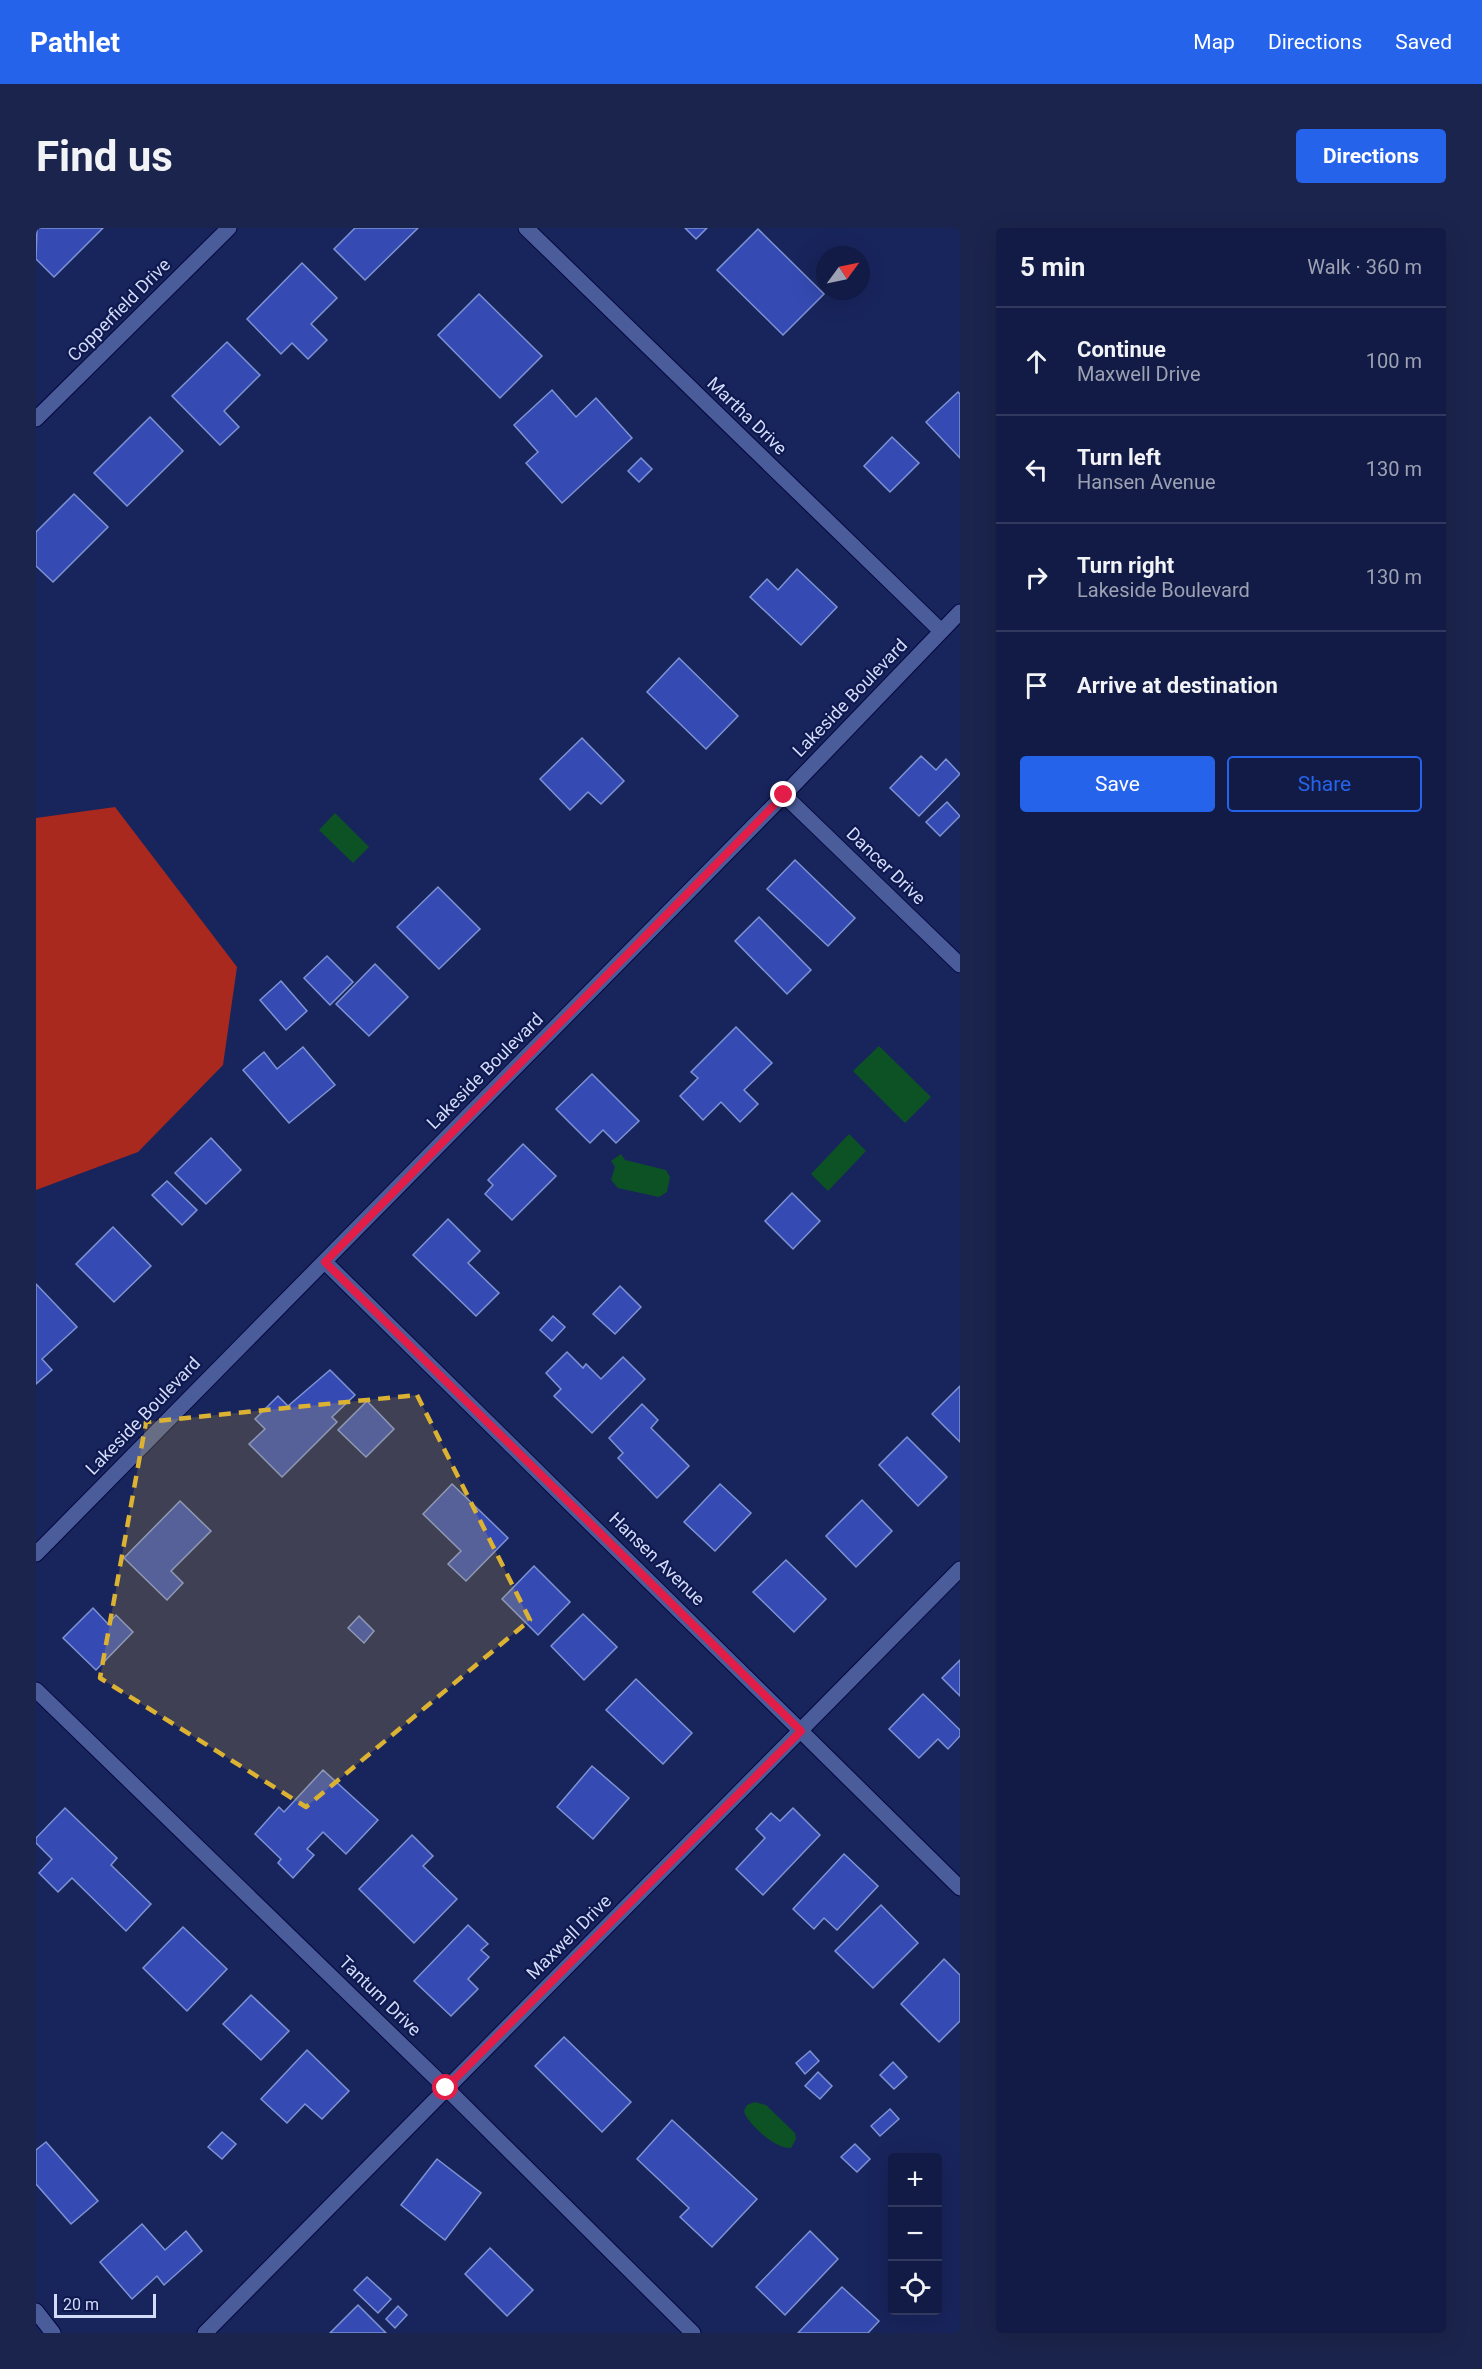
<!DOCTYPE html>
<html lang="en">
<head>
<meta charset="utf-8">
<style>
	body { margin:0; font-family:Roboto,sans-serif; background:#1b244c; color:#f1f3f6 }
	.controls { position:absolute; right:18px; bottom:18px; display:grid; overflow:hidden; border-radius:6px; box-shadow:0 6px 24px #0002 }
	.controls button { width:54px; height:54px; display:grid; place-items:center; padding:0; border:0; border-bottom:2px solid #31395e; background:#121b45; color:#f1f3f6; font:30px sans-serif }
	.compass { position:absolute; left:780px; top:18px; width:54px; height:54px; border-radius:50%; background:#121b45; box-shadow:0 6px 24px #0002; rotate:57deg }
	.scale { position:absolute; left:18px; bottom:15px; width:102px; box-sizing:border-box; padding-left:6px; border:3px solid #d2dcf8; border-top:0; font-size:16px; line-height:21px; white-space:nowrap; color:#d2dcf8; -webkit-text-stroke:4px #0f1950; paint-order:stroke }
	.stop { position:absolute; width:18px; height:18px; margin:-14px; border:4px solid #e11d48; border-radius:50%; background:#fff }
	.stop.end { background:#e11d48; border-color:#fff; box-shadow:0 2px 6px #0008 }
	.list { margin:0; padding:0; list-style:none }
	h2 { display:flex; justify-content:space-between; align-items:center; height:78px; margin:0; padding:0 24px; font-size:26px }
	h2 small { font-size:20px; font-weight:400; color:#9ca1b3 }
	.list li { display:grid; grid-template-columns:39px 1fr auto; gap:18px; align-items:center; box-sizing:border-box; height:108px; padding:0 24px; border-top:2px solid #31395e }
	.list b { display:block; font-size:22px; white-space:nowrap }
	.list p { margin:0; font-size:20px; white-space:nowrap; color:#9ca1b3 }
	.list em { font-size:20px; font-style:normal; color:#9ca1b3 }
	.actions { display:flex; gap:12px; padding:18px 24px }
	.actions a { flex:1; padding:14px 0; border:2px solid #2563eb; border-radius:6px; text-align:center; font-size:21px; color:#2563eb }
	.actions .main { background:#2563eb; color:#fff }
	.icon { flex:none; width:33px; height:33px; fill:none; stroke:currentColor; stroke-width:2; stroke-linecap:round; stroke-linejoin:round }
	.map { position:relative; flex:none; width:924px; height:2105px; overflow:hidden; border-radius:6px }
	header { display:flex; align-items:center; gap:36px; box-sizing:border-box; height:84px; padding:0 30px; background:#2563eb; color:#fff }
	header strong { font-size:28px }
	nav { display:flex; gap:33px; margin-inline-start:auto; font-size:21px }
	.intro { display:flex; align-items:center; justify-content:space-between; box-sizing:border-box; height:144px; padding:0 36px }
	h1 { margin:0; font-size:42px }
	.button { padding:15px 27px; border-radius:6px; background:#2563eb; color:#fff; font-size:21px; font-weight:700 }
	main { display:flex; gap:36px; padding:0 36px }
	aside { flex:1; background:#121b45; border-radius:6px; box-shadow:0 6px 24px #0002 }
	.map>svg:first-child { display:block }
</style>
</head>
<body>
<header>
<strong>Pathlet</strong>
<nav><a>Map</a><a>Directions</a><a>Saved</a></nav>
</header>
<div class="intro"><h1>Find us</h1><a class="button">Directions</a></div>
<main>
<div class="map">
<svg width="924" height="2105" viewBox="0 0 924 2105">
	<rect width="100%" height="100%" fill="#18245c"/>
	<polygon fill="#aa291e" points="79,579 201,739 187,837 102,924 0,962 0,590"/>
	<g fill="#0d5224">
		<polygon points="299,585 333,619 317,635 283,602"/>
		<polygon points="843,818 895,869 869,895 817,843"/>
		<polygon points="813,906 830,923 792,963 775,946"/>
		<polygon points="585,926 589,932 630,942 634,949 631,964 623,969 582,960 575,952 579,939 575,933"/>
		<path d="M719 1874 730 1877 759 1905 760 1911 755 1920C741 1922 711 1896 708 1883L711 1877Z"/>
	</g>
	<g fill="#354bb3" stroke="#7d93d4" stroke-width="1.5">
		<polygon points="1,0 67,0 18,49 0,31"/>
		<polygon points="319,0 382,0 329,52 298,21"/>
		<polygon points="649,0 671,0 660,11"/>
		<polygon points="722,1 788,66 747,107 681,42"/>
		<polygon points="266,35 301,70 275,96 291,112 272,131 256,115 245,126 211,91"/>
		<polygon points="443,66 506,128 464,170 402,107"/>
		<polygon points="191,114 224,147 188,183 203,199 184,217 136,168"/>
		<polygon points="516,162 540,189 560,170 596,210 526,275 490,235 502,224 478,197"/>
		<polygon points="922,164 924,166 924,230 890,194"/>
		<polygon points="114,189 147,223 91,278 58,245"/>
		<polygon points="856,209 883,235 854,264 828,238"/>
		<polygon points="605,230 616,241 603,254 592,243"/>
		<polygon points="38,266 72,299 17,354 0,338 0,304"/>
		<polygon points="761,341 801,379 765,417 714,369 731,351 742,362"/>
		<polygon points="643,430 702,488 670,521 611,464"/>
		<polygon points="546,510 588,553 565,576 552,564 534,582 504,551"/>
		<polygon points="885,528 900,542 910,531 924,546 883,588 854,560"/>
		<polygon points="911,574 924,588 904,608 890,594"/>
		<polygon points="759,632 819,690 792,718 731,661"/>
		<polygon points="402,659 444,701 403,741 361,699"/>
		<polygon points="723,689 775,742 751,766 699,713"/>
		<polygon points="291,728 317,754 294,777 268,750"/>
		<polygon points="339,736 372,769 333,808 300,776"/>
		<polygon points="245,753 271,783 250,802 224,772"/>
		<polygon points="700,799 736,835 708,862 722,876 704,894 685,874 667,892 644,868 662,850 655,844"/>
		<polygon points="267,819 299,857 253,895 207,842 228,824 241,841"/>
		<polygon points="556,846 603,893 580,915 567,902 554,915 520,881"/>
		<polygon points="175,910 205,942 170,976 139,945"/>
		<polygon points="487,916 520,948 476,992 449,966 457,957 452,952"/>
		<polygon points="131,953 161,982 146,997 116,967"/>
		<polygon points="756,965 784,993 757,1021 729,993"/>
		<polygon points="412,991 444,1023 432,1035 463,1065 440,1088 377,1027"/>
		<polygon points="77,999 115,1038 78,1074 40,1036"/>
		<polygon points="0,1056 41,1099 6,1131 16,1142 0,1156"/>
		<polygon points="584,1058 605,1079 579,1106 557,1086"/>
		<polygon points="517,1088 529,1099 516,1113 504,1102"/>
		<polygon points="531,1124 547,1140 550,1136 565,1151 587,1129 609,1151 556,1205 518,1168 525,1161 510,1145"/>
		<polygon points="294,1142 319,1167 296,1189 301,1194 246,1249 213,1216 229,1201 219,1191 242,1168 252,1178"/>
		<polygon points="924,1158 924,1214 896,1186"/>
		<polygon points="331,1173 358,1201 330,1229 302,1202"/>
		<polygon points="606,1176 622,1192 615,1200 653,1238 621,1270 582,1230 587,1225 573,1210"/>
		<polygon points="871,1209 911,1249 882,1278 843,1237"/>
		<polygon points="416,1256 472,1310 430,1353 412,1336 425,1323 387,1286"/>
		<polygon points="684,1256 715,1285 679,1323 648,1294"/>
		<polygon points="826,1272 856,1303 820,1339 790,1308"/>
		<polygon points="144,1273 175,1303 135,1343 147,1355 131,1372 88,1330"/>
		<polygon points="750,1332 790,1371 758,1404 717,1364"/>
		<polygon points="498,1338 534,1374 502,1407 466,1371"/>
		<polygon points="57,1380 72,1396 80,1387 97,1404 60,1442 27,1410"/>
		<polygon points="547,1386 581,1419 548,1452 515,1418"/>
		<polygon points="323,1388 338,1403 328,1415 312,1400"/>
		<polygon points="924,1432 924,1468 906,1450"/>
		<polygon points="600,1451 656,1505 627,1536 570,1482"/>
		<polygon points="887,1466 924,1502 924,1508 912,1521 902,1511 883,1530 853,1501"/>
		<polygon points="556,1538 593,1570 557,1611 521,1579"/>
		<polygon points="287,1542 342,1592 310,1626 287,1604 271,1621 278,1627 257,1650 242,1635 245,1631 219,1606 243,1579 248,1584"/>
		<polygon points="29,1580 81,1630 75,1637 115,1676 90,1703 36,1650 22,1664 3,1645 16,1631 0,1615 0,1610"/>
		<polygon points="757,1580 784,1607 727,1667 700,1641 729,1610 720,1601 735,1585 744,1593"/>
		<polygon points="376,1607 397,1628 387,1638 421,1671 378,1715 323,1661"/>
		<polygon points="808,1626 842,1658 801,1702 788,1690 778,1701 757,1681"/>
		<polygon points="845,1677 882,1715 837,1760 799,1723"/>
		<polygon points="432,1697 452,1716 445,1722 453,1729 432,1751 442,1761 415,1788 378,1753"/>
		<polygon points="147,1699 191,1741 151,1783 107,1740"/>
		<polygon points="908,1731 924,1747 924,1793 903,1814 865,1776"/>
		<polygon points="215,1767 253,1803 225,1832 187,1796"/>
		<polygon points="528,1809 595,1874 566,1904 499,1838"/>
		<polygon points="271,1822 313,1863 286,1891 269,1876 251,1895 225,1871"/>
		<polygon points="774,1823 783,1833 769,1846 760,1835"/>
		<polygon points="857,1834 871,1849 858,1861 844,1847"/>
		<polygon points="782,1844 796,1858 784,1871 769,1858"/>
		<polygon points="854,1881 863,1891 844,1908 835,1898"/>
		<polygon points="636,1892 721,1971 676,2019 644,1989 653,1980 601,1931"/>
		<polygon points="186,1904 200,1916 186,1931 172,1919"/>
		<polygon points="10,1914 62,1973 35,1996 0,1956 0,1922"/>
		<polygon points="819,1916 834,1931 821,1944 805,1929"/>
		<polygon points="401,1931 445,1965 409,2012 365,1977"/>
		<polygon points="106,1996 129,2022 150,2003 166,2023 128,2057 121,2048 96,2071 64,2034"/>
		<polygon points="774,2003 802,2031 749,2087 720,2059"/>
		<polygon points="454,2020 497,2062 471,2088 429,2046"/>
		<polygon points="331,2049 355,2071 342,2085 318,2062"/>
		<polygon points="806,2059 843,2093 832,2105 762,2105"/>
		<polygon points="322,2077 350,2105 294,2105"/>
		<polygon points="362,2078 371,2087 359,2100 350,2091"/>
	</g>
	<g fill="none" stroke-linecap="round" stroke-linejoin="round">
		<g stroke="#06083f" stroke-width="17">
			<g id="minor">
				<polyline points="490,0 905,403"/>
				<polyline points="0,191 193,0"/>
				<polyline points="748,567 924,737"/>
				<polyline points="289,1034 924,1660"/>
				<polyline points="0,1326 748,567 924,384"/>
				<polyline points="0,1462 410,1860 657,2105"/>
				<polyline points="0,2083 17,2105"/>
				<polyline points="169,2105 924,1341"/>
			</g>
		</g>
		<use href="#minor" stroke="#4a5c99" stroke-width="15"/>
	</g>
	<g fill="none" stroke-linecap="round" stroke-linejoin="round">
		<polyline stroke="#e11d48" stroke-width="8" points="410,1860 765,1503 289,1034 748,567"/>
	</g>
	<path fill="#dcb233" fill-opacity="0.2" stroke="#dcb233" stroke-width="4.5" stroke-dasharray="12 8" stroke-linejoin="round" d="M381 1167 494 1392 270 1579 64 1450 110 1194Z"/>
	<g text-anchor="middle" stroke-width="4.5" stroke-linejoin="round" paint-order="stroke">
		<g font-size="18" fill="#d2dcf8" stroke="#0f1950">
			<text transform="translate(83 82) rotate(-45)" y="6">Copperfield Drive</text>
			<text transform="translate(711 188) rotate(44)" y="6">Martha Drive</text>
			<text transform="translate(814 470) rotate(-46)" y="6">Lakeside Boulevard</text>
			<text transform="translate(850 638) rotate(44)" y="6">Dancer Drive</text>
			<text transform="translate(449 843) rotate(-45)" y="6">Lakeside Boulevard</text>
			<text transform="translate(107 1188) rotate(-46)" y="6">Lakeside Boulevard</text>
			<text transform="translate(621 1331) rotate(44)" y="6">Hansen Avenue</text>
			<text transform="translate(533 1709) rotate(-45)" y="6">Maxwell Drive</text>
			<text transform="translate(344 1768) rotate(44)" y="6">Tantum Drive</text>
		</g>
	</g>
</svg>
<div class="controls">
<button>+</button>
<button>−</button>
<button><svg class="icon" aria-label="locate" viewBox="0 0 24 24"><circle cx="12" cy="12" r="6"/><path d="M12 2v4M12 18v4M2 12h4M18 12h4"/></svg></button>
</div>
<svg class="compass" viewBox="-18 -18 36 36"><path d="M0-13l5 13h-10z" fill="#e53935"/><path d="M0 13l5-13h-10z" fill="#9ca1b3"/></svg>
<div class="scale">20 m</div>
<div class="stop" style="left:410px;top:1860px"></div>
<div class="stop end" style="left:748px;top:567px"></div>
</div>
<aside>
<h2>5 min<small>Walk · 360 m</small></h2>
<ul class="list">
<li><svg class="icon" aria-label="ahead" viewBox="0 0 24 24"><path d="M12 20V5M6 11l6-6 6 6"/></svg><div><b>Continue</b><p>Maxwell Drive</p></div><em>100 m</em></li>
<li><svg class="icon" aria-label="left" viewBox="0 0 24 24"><path d="M17 20v-9H6M10 6l-5 5 5 5"/></svg><div><b>Turn left</b><p>Hansen Avenue</p></div><em>130 m</em></li>
<li><svg class="icon" aria-label="right" viewBox="0 0 24 24"><path d="M7 20v-9h11M14 6l5 5-5 5"/></svg><div><b>Turn right</b><p>Lakeside Boulevard</p></div><em>130 m</em></li>
<li><svg class="icon" aria-label="arrive" viewBox="0 0 24 24"><path d="M6 21V4h12l-3 4 3 4H6"/></svg><div><b>Arrive at destination</b></div></li>
</ul>
<div class="actions"><a class="main">Save</a><a>Share</a></div>
</aside>
</main>
</body>
</html>
